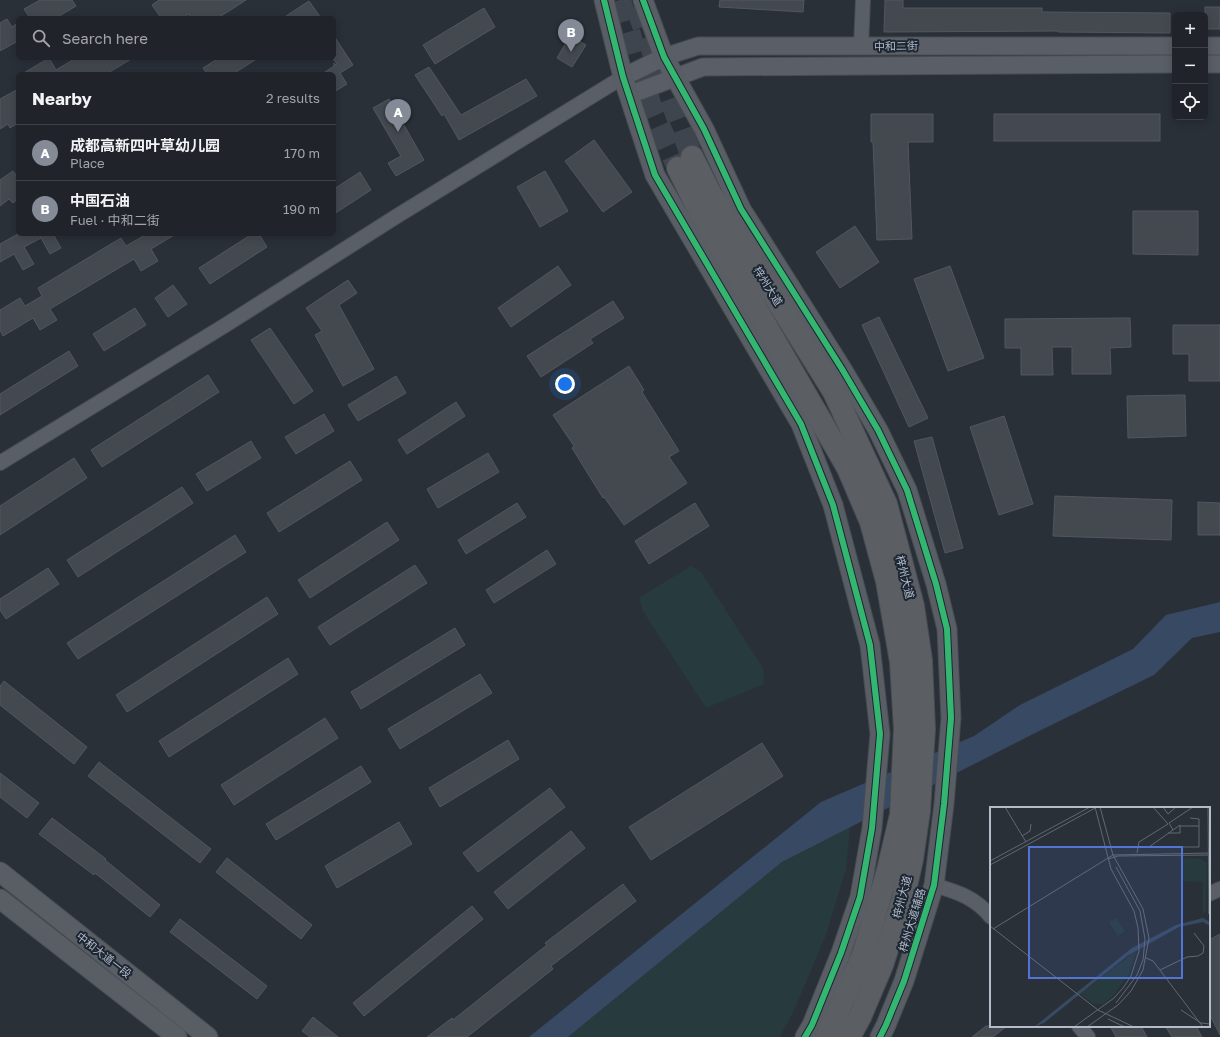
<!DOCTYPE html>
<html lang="en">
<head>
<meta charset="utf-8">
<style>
	body { margin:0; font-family:"Golos Text","Noto Sans SC",sans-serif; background:#2d3036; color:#f1f3f6 }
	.controls { position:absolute; right:12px; top:12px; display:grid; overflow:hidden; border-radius:6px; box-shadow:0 2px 10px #0003 }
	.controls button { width:36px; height:36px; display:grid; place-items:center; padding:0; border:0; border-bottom:1px solid #3d4147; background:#20242a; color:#f1f3f6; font:20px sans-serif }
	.you { position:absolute; left:565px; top:384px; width:14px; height:14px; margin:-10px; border:3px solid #fff; border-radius:50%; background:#1a73e8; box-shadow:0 0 0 6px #1a73e833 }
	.badge { display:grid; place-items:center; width:26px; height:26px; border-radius:50%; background:#848b96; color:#fff; font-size:13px; font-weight:700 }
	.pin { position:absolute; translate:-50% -33px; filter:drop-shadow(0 1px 2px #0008) }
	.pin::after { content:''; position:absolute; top:21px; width:14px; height:12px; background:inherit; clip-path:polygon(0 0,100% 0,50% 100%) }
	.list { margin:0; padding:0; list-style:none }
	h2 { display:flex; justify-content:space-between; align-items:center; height:52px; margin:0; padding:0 16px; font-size:17px }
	h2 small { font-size:13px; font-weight:400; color:#a2a4a8 }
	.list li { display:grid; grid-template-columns:26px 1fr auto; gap:12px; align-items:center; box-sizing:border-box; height:56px; padding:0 16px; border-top:1px solid #3d4147 }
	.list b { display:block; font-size:15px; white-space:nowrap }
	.list p { margin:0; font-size:13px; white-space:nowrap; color:#a2a4a8 }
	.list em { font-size:13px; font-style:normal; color:#a2a4a8 }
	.icon { flex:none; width:22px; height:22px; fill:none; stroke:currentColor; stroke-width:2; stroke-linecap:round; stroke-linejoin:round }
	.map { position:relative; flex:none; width:1220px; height:1037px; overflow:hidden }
	.search { position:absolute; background:#20242a; box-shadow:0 2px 10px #0003; left:16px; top:16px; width:320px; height:44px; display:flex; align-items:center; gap:10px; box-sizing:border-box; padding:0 14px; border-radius:6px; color:#a2a4a8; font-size:15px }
	.panel { position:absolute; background:#20242a; box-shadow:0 2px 10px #0003; left:16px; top:72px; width:320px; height:164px; border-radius:6px }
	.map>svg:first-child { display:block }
</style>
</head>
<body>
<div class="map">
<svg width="1220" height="1037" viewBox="0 0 1220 1037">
	<rect width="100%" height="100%" fill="#2a3038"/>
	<g fill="#273a3e">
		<polygon points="691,566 701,572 763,668 764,684 706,708 643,611 639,598"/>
		<polygon points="850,827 846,869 826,935 794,1010 780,1037 568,1037 782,862"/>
	</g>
	<polygon fill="#384963" points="1220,602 1220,632 1192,638 1154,675 1037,732 782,862 568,1037 529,1037 821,802 974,736 1020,705 1133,649 1166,615"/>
	<g fill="#444950" stroke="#52575f">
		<polygon points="40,0 72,0 76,6 56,18 30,18 24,9"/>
		<polygon points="159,0 246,0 218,18 191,18 189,14 183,18 161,18 152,5"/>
		<polygon points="720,0 804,0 803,12 719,7"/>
		<polygon points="885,0 903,0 903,8 1042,8 1042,12 1170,13 1170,33 1058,32 1058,31 884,32"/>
		<polygon points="309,1 321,18 283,18"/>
		<rect x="1205" y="7" width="15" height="22"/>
		<polygon points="484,8 495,27 435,64 423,45"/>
		<polygon points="7,19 12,27 18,23 18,41 0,51 0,23"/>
		<polygon points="334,36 353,65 340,73 347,84 334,92 334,74 322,74 334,66 334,63 335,65 337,64 334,60"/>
		<polygon points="570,36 586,45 572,67 557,58"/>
		<polygon points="49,58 56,70 76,58 133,58 106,74 22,74"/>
		<polygon points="219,58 258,58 233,74 207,74 203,68"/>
		<polygon points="429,67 461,115 526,79 537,96 459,140 444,114 442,116 415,75"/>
		<polygon points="18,89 18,123 10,128 8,124 0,129 0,99"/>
		<polygon points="389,99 424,160 396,176 388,163 401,156 373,108"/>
		<polygon points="871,114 933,114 933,142 908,142 912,239 877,240 873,142 871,142"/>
		<rect x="994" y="114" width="166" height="27"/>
		<polygon points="594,140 632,192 603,212 565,161"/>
		<polygon points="13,171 18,178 18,199 13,203 9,199 0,206 0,180"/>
		<polygon points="545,171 568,211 540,227 517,187"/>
		<polygon points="360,172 371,190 334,214 334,189"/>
		<polygon points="1133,211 1198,211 1198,255 1133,254"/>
		<polygon points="855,226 879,262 840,288 816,252"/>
		<polygon points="18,234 53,234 61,248 50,254 41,238 24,247 34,264 23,270 14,254 0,262 0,244"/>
		<polygon points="147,234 176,234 151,249 158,261 141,271 134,259 50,309 57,320 40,330 33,318 3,336 0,330 0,310 20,298 25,306 42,296 38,288 121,238 126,246"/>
		<polygon points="252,234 259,234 267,247 210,284 199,268"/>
		<polygon points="558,266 571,285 511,327 498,308"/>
		<polygon points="950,266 984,358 948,371 914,279"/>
		<polygon points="348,280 357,293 339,305 374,369 343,386 315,335 322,331 306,308"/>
		<polygon points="173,285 187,304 168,317 155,298"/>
		<polygon points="613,301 624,318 590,339 593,343 541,377 527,356"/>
		<polygon points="135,308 146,325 104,351 93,334"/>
		<polygon points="879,317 928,418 909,427 862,325"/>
		<polygon points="1130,318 1131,347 1110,348 1111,374 1072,374 1072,347 1052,347 1053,375 1021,375 1021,348 1005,348 1005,319"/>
		<polygon points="1173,325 1220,325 1220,381 1189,381 1189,354 1173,354"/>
		<polygon points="270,328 313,391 294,404 251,340"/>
		<polygon points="69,351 78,366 0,415 0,394"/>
		<polygon points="629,366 644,390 642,392 679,451 669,457 687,483 624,525 604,497 603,498 572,448 574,446 553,415"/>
		<polygon points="208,375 219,392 102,467 91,450"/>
		<polygon points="396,376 406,393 358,421 348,405"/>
		<polygon points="1185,395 1186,436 1128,438 1127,396"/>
		<polygon points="456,402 465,416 407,454 398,440"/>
		<polygon points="324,414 334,431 296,454 285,437"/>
		<polygon points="1004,416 1033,504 999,515 970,427"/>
		<polygon points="932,437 963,548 945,553 914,441"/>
		<polygon points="251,441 261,458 207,491 196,474"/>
		<polygon points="488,453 499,472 438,508 427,489"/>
		<polygon points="74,458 87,478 0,535 0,506"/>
		<polygon points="350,461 362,480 279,532 267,513"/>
		<polygon points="182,487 193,503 78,577 67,560"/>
		<polygon points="1055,496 1172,500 1171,540 1053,536"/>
		<polygon points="1198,502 1220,503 1220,535 1198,535"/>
		<polygon points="517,503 526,517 466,554 458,540"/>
		<polygon points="695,503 709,526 649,564 635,541"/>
		<polygon points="387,522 399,540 310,598 298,580"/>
		<polygon points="235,535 246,552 78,659 67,643"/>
		<polygon points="547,550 556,564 494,603 486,590"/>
		<polygon points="415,565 427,583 330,645 318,627"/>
		<polygon points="48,568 59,584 6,619 0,610 0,599"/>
		<polygon points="267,597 278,614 127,712 116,695"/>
		<polygon points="455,628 465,645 361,709 351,692"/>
		<polygon points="288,658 298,674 169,757 159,741"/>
		<polygon points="480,674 492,693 400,749 388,729"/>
		<polygon points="4,681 87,747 74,764 0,705 0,686"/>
		<polygon points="325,718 338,738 234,805 221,785"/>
		<polygon points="508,740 519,759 440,807 429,788"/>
		<polygon points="762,743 783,776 651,860 629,827"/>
		<polygon points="99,762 211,849 200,863 88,776"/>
		<polygon points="361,766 371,782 276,840 266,824"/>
		<polygon points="0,773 39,803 27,818 0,797"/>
		<polygon points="550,788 565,807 478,872 463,853"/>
		<polygon points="52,818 106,859 105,860 160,905 150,917 95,873 94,875 39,834"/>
		<polygon points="399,822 412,844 337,888 325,866"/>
		<polygon points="571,831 585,848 508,909 494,892"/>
		<polygon points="227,858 312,925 301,939 216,872"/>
		<polygon points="623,884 636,901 551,966 553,969 467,1037 427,1037 452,1018 453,1020 547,945 545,943"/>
		<polygon points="472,906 483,919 364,1016 353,1003"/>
		<polygon points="180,919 267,986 257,999 170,932"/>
		<polygon points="1220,934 1220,1035 1209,1013 1209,940"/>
		<polygon points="313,1017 338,1037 310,1037 302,1031"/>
		<polygon points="986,1026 1007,1026 993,1037 972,1037"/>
		<polygon points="1110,1026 1141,1026 1147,1037 1116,1037"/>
		<polygon points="1165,1026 1196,1026 1202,1037 1172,1037"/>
	</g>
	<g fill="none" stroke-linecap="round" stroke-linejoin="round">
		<g stroke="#3f454e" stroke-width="22" stroke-dasharray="22 11" stroke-linecap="butt">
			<polyline points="620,0 651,107 678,168"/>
			<polyline points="636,6 692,157"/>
		</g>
		<g stroke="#484c53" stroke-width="16">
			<g id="minor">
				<polyline points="861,47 863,0"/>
				<polyline points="0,463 224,326 397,216 623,77"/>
				<path d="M934 885C957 892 975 897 991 917"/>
				<polyline points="1209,894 1220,889"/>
				<polyline points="1079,1026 1088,1037"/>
			</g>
		</g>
		<g stroke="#484c53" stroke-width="19">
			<g id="tertiary">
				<polyline points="1205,46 1220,46"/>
				<polyline points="1205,64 1220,64"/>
				<polyline points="623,77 664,57 698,46 1175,46"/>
				<polyline points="629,95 703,67 1175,64"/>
			</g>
		</g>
		<g stroke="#484c53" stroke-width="21">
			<g id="secondary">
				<polyline points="604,0 623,77 655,175 801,424 833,505 870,645 880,734 872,828 860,897 841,953 812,1025 805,1037"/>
				<polyline points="643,0 664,57 704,129 741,209 842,369 878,430 907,490 936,584 947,629 951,718 944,804 934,885 904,981 886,1025 880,1037"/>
				<polyline points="0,872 208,1037"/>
				<polyline points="0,899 177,1037"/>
			</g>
		</g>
		<g stroke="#474c53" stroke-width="24">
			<g id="trunk">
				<polyline points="692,157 710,193 834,392 886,504 913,606 921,660 924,729 919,811 912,859 903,899 882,965 860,1017 849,1037"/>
				<polyline points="678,168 699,210 848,468 871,522 887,581 901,662 905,729 901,815 888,870 863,955 827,1037"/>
			</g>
		</g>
		<use href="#minor" stroke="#5a5e66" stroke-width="14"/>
		<use href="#tertiary" stroke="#5a5e66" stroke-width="17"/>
		<use href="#secondary" stroke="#595d64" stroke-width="19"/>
		<use href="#trunk" stroke="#5b5f64" stroke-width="22"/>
		<g stroke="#1d2633" stroke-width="8">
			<g id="cycleway">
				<polyline points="604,0 623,77 655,175 801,424 833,505 870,645 880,734 872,828 860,897 841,953 812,1025 805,1037"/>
				<polyline points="643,0 664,57 704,129 741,209 842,369 878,430 907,490 936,584 947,629 951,718 944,804 934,885 904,981 886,1025 880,1037"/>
			</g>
		</g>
		<use href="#cycleway" stroke="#33b770" stroke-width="6"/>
	</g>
	<g text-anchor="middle" stroke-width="4" stroke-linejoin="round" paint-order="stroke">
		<g font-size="11" fill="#b4bcc9" stroke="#1d2633">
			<text transform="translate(896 46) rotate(-1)" y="4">中和二街</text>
			<text transform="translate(768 286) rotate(58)" y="4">梓州大道</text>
			<text transform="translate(905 577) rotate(76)" y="4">梓州大道</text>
			<text transform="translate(902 897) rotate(-75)" y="4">梓州大道</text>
			<text transform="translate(912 920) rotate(-73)" y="4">梓州大道辅路</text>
			<text transform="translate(104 955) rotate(38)" y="4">中和大道一段</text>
		</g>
	</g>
	<g transform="translate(990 807)">
		<rect width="220" height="220" fill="#2a3038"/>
		<path d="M193 51 211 52 217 56 216 104 213 107V75L193 74ZM126 111 135 124 128 129 119 115ZM146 144 139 167 122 190 113 197H104L90 187Z" fill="#273a3e"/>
		<path d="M213 111 220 115V119L213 115 189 120 137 149 54 216 44 220 142 141 186 118Z" fill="#384963"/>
		<path fill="none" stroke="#616872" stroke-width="1" d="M15 0 36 35M173 0 178 7 186 0M218 0 219 107 220 70M179 16 183 23 159 40H209V12L200 11M179 16 203 0M190 19H209M178 26H190V18L183 23M32 29 40 24 41 17M147 46 149 35 178 17 163 0M118 52 128 49 218 48M0 54 100 0M0 58 107 0M126 60 150 104 155 132 153 153 147 168 126 196M0 119 108 203 144 220M3 122 123 48 220 46M156 151 163 154 213 220M170 163 197 150 208 149 213 146 214 139 204 126M191 203 211 216 220 217M118 212 135 220M84 220 124 191 133 181 141 169 149 144 148 121 144 104 121 62 105 0M97 220 128 198 141 184 153 163 159 131 153 102 123 48 110 0"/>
		<path fill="#5274d3" fill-opacity="0.15" stroke="#5274d3" stroke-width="2" d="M39 40H192V171H39Z"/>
		<rect width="220" height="220" fill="none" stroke="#b4bcc9" stroke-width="2"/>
	</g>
</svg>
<div class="controls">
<button>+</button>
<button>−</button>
<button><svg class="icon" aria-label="locate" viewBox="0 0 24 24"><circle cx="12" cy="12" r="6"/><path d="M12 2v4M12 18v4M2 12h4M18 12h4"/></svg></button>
</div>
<div class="you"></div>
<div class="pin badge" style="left:398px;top:132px">A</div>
<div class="pin badge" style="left:571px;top:52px">B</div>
<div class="search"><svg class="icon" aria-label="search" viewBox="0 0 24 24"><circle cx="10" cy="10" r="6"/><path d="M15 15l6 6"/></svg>Search here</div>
<section class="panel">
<h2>Nearby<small>2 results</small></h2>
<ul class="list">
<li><span class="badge">A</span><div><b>成都高新四叶草幼儿园</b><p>Place</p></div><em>170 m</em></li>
<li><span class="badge">B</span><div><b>中国石油</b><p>Fuel · 中和二街</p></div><em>190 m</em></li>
</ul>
</section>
</div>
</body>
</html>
